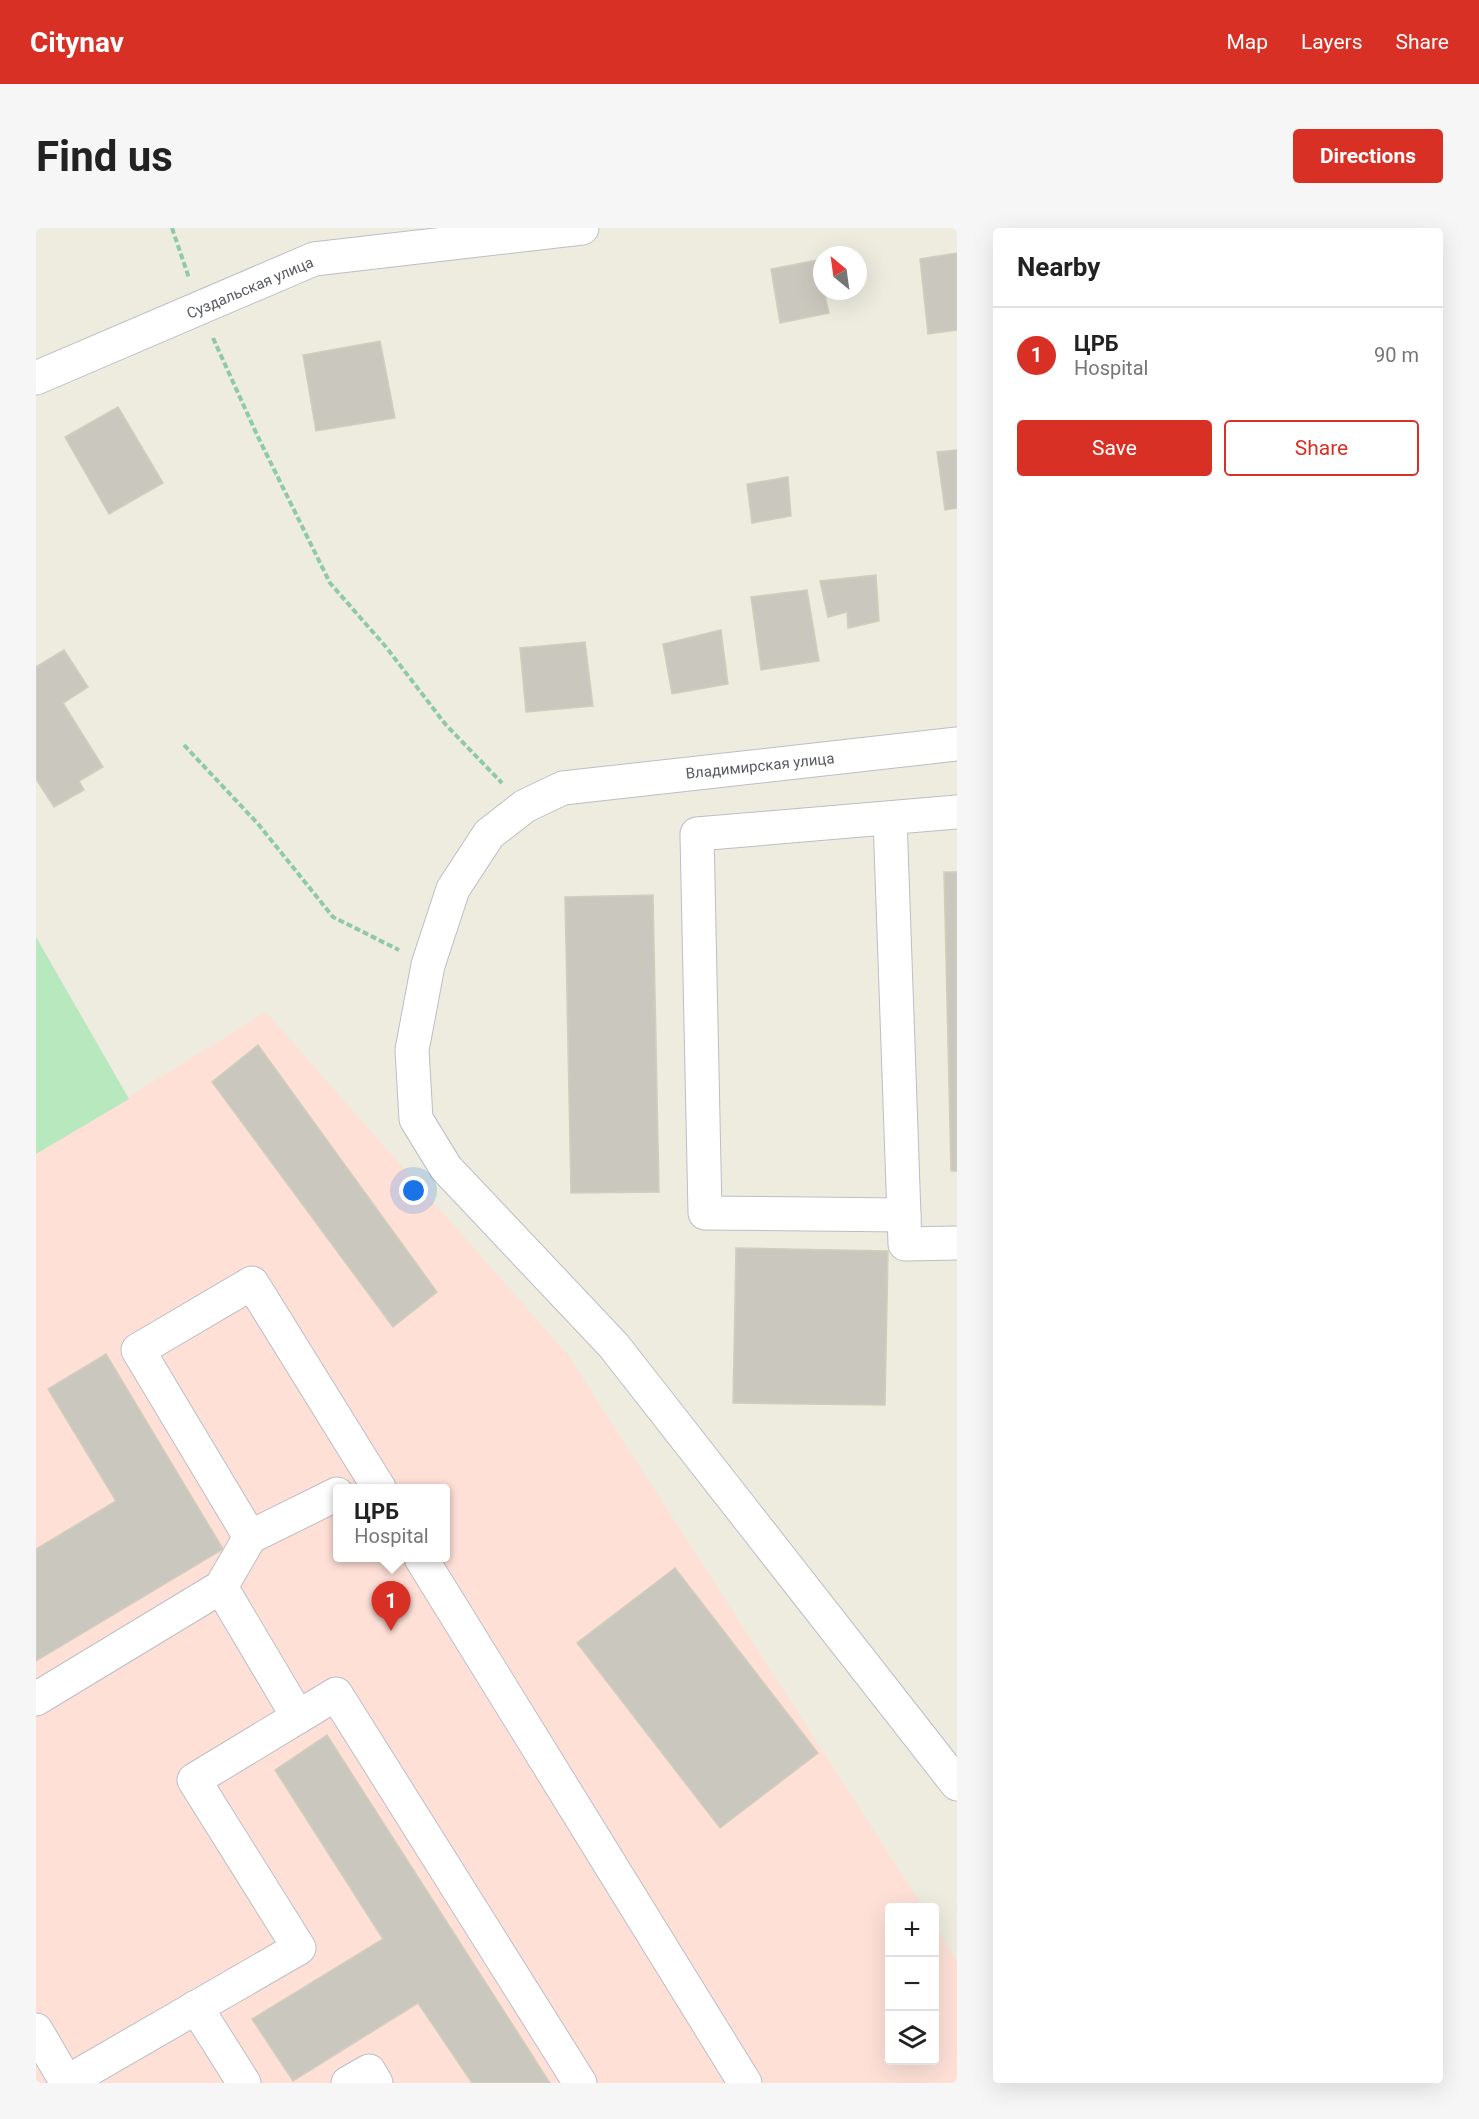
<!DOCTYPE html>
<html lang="en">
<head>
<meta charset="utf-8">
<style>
	body { margin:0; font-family:Roboto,sans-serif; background:#f6f6f6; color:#222 }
	.controls { position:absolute; right:18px; bottom:18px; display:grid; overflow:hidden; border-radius:6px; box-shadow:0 6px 24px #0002 }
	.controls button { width:54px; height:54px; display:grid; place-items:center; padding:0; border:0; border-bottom:2px solid #e0e0e0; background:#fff; color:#222; font:30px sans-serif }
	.compass { position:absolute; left:777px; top:18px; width:54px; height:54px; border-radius:50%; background:#fff; box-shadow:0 6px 24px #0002; rotate:331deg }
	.you { position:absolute; left:378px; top:963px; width:21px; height:21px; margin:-15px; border:4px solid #fff; border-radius:50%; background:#1a73e8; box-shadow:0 0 0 9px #1a73e833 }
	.badge { display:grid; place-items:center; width:39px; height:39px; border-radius:50%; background:#d93025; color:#fff; font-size:20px; font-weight:700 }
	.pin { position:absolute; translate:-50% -50px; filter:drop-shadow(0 2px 3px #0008) }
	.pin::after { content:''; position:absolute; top:32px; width:21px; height:18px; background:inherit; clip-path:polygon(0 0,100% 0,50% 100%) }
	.popup { position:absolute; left:297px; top:1256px; width:117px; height:78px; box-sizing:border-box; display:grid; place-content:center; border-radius:6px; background:#fff; filter:drop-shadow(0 2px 4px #0005); font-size:20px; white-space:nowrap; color:#767676 }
	.popup b { font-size:22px; color:#222 }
	.popup::after { content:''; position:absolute; left:50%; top:100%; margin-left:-12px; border:12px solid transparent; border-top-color:#fff }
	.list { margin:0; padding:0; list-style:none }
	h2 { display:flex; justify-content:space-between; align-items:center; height:78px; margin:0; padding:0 24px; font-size:26px }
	h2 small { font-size:20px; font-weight:400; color:#767676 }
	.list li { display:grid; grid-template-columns:39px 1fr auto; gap:18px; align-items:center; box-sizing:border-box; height:96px; padding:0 24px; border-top:2px solid #e0e0e0 }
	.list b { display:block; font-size:22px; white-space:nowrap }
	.list p { margin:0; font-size:20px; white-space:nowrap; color:#767676 }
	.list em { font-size:20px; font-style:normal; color:#767676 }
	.actions { display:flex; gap:12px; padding:18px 24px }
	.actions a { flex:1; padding:14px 0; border:2px solid #d93025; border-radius:6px; text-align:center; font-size:21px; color:#d93025 }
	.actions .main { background:#d93025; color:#fff }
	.icon { flex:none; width:33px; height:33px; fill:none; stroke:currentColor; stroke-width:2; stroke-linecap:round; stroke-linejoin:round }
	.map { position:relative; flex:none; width:921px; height:1855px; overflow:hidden; border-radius:6px }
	header { display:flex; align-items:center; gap:36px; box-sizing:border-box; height:84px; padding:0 30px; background:#d93025; color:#fff }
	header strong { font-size:28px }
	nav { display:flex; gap:33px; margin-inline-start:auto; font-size:21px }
	.intro { display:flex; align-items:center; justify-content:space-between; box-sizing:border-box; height:144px; padding:0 36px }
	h1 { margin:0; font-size:42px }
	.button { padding:15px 27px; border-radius:6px; background:#d93025; color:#fff; font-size:21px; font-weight:700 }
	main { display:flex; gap:36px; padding:0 36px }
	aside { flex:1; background:#fff; border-radius:6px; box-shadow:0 6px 24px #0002 }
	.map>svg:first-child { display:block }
</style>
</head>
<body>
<header>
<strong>Citynav</strong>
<nav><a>Map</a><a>Layers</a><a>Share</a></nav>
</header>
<div class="intro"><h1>Find us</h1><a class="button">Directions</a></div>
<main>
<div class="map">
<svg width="921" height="1855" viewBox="0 0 921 1855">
	<rect width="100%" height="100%" fill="#edecdf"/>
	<path fill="#fee0d7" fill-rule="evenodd" d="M230 784 532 1127 887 1679 854 1680V1832H898L899 1698 921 1733V1855H0V926ZM301 1260H409V1330H301Z"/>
	<polygon fill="#b8e8be" points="0,709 93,871 0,926"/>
	<g fill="#cac8be" stroke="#d2cebd" stroke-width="1.5">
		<polygon points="921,25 921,102 892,106 884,31"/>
		<polygon points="782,32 786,63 788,63 793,85 744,95 735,41"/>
		<polygon points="344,113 359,190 280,203 267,127"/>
		<polygon points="82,179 127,255 73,286 29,209"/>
		<polygon points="921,222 921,280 909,282 901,224"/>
		<polygon points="752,249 755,288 716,295 711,256"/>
		<polygon points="840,347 843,393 812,400 811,384 792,389 784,353"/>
		<polygon points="771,362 783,433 725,442 715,369"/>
		<polygon points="685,402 692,456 636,466 627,416"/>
		<polygon points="549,414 557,478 490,484 484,420"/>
		<polygon points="28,422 52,459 27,475 67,539 43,553 48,562 18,579 0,551 0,439"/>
		<polygon points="908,644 921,644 921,943 915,943"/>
		<polygon points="617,667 623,964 535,965 529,669"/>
		<polygon points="222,817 401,1064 357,1099 176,854"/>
		<polygon points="700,1020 852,1023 849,1177 697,1175"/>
		<polygon points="70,1126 187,1321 0,1433 0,1321 80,1273 12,1161"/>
		<polygon points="639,1340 782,1525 684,1600 541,1415"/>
		<polygon points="291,1507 514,1855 436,1855 382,1775 257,1853 216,1791 347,1711 239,1542"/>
	</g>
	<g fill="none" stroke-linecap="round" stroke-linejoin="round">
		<g stroke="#bcbec5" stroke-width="35">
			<g id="minor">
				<polyline points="0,150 278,31 546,0"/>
				<polyline points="921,516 527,560 489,578 453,606 417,661 392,737 376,822 380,891 410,940 578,1118 921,1556"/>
				<polyline points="854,590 869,1016 921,1015"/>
				<polyline points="868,987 669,985 661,606 921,584"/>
				<polyline points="214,1309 301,1266"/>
				<polyline points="385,1330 709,1855"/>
				<polyline points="0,1471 185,1359 214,1309 102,1122 216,1055 343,1260"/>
				<polyline points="262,1489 300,1466 544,1855"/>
				<polyline points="160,1779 208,1855"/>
				<polyline points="0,1802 31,1855"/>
				<polyline points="31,1854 263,1720 158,1552 262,1489 185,1359"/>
				<polyline points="312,1855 333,1843 340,1855"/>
			</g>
		</g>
		<g stroke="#90c9a9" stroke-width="4" stroke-dasharray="6 3" stroke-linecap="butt">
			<polyline points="136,0 153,50"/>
			<polyline points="177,110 222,209 294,355 350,419 410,497 466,555"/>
			<polyline points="148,517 223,597 297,689 363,722"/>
		</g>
		<use href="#minor" stroke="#fff" stroke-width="33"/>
	</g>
	<g text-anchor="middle" stroke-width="5" stroke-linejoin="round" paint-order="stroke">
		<g font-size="15" fill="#585b62" stroke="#fff">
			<text transform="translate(214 60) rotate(-23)" y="5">Суздальская улица</text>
			<text transform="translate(724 538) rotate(-6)" y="5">Владимирская улица</text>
		</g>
	</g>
</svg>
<div class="controls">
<button>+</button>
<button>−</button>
<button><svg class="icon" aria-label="layers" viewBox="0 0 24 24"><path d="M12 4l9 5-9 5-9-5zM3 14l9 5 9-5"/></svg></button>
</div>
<svg class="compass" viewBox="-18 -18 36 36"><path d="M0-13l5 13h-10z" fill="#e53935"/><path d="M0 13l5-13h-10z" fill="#767676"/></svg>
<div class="you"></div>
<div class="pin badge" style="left:355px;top:1403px">1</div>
<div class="popup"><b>ЦРБ</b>Hospital</div>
</div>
<aside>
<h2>Nearby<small></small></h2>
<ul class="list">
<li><span class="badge">1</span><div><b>ЦРБ</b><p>Hospital</p></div><em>90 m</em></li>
</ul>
<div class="actions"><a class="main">Save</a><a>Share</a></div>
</aside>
</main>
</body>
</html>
